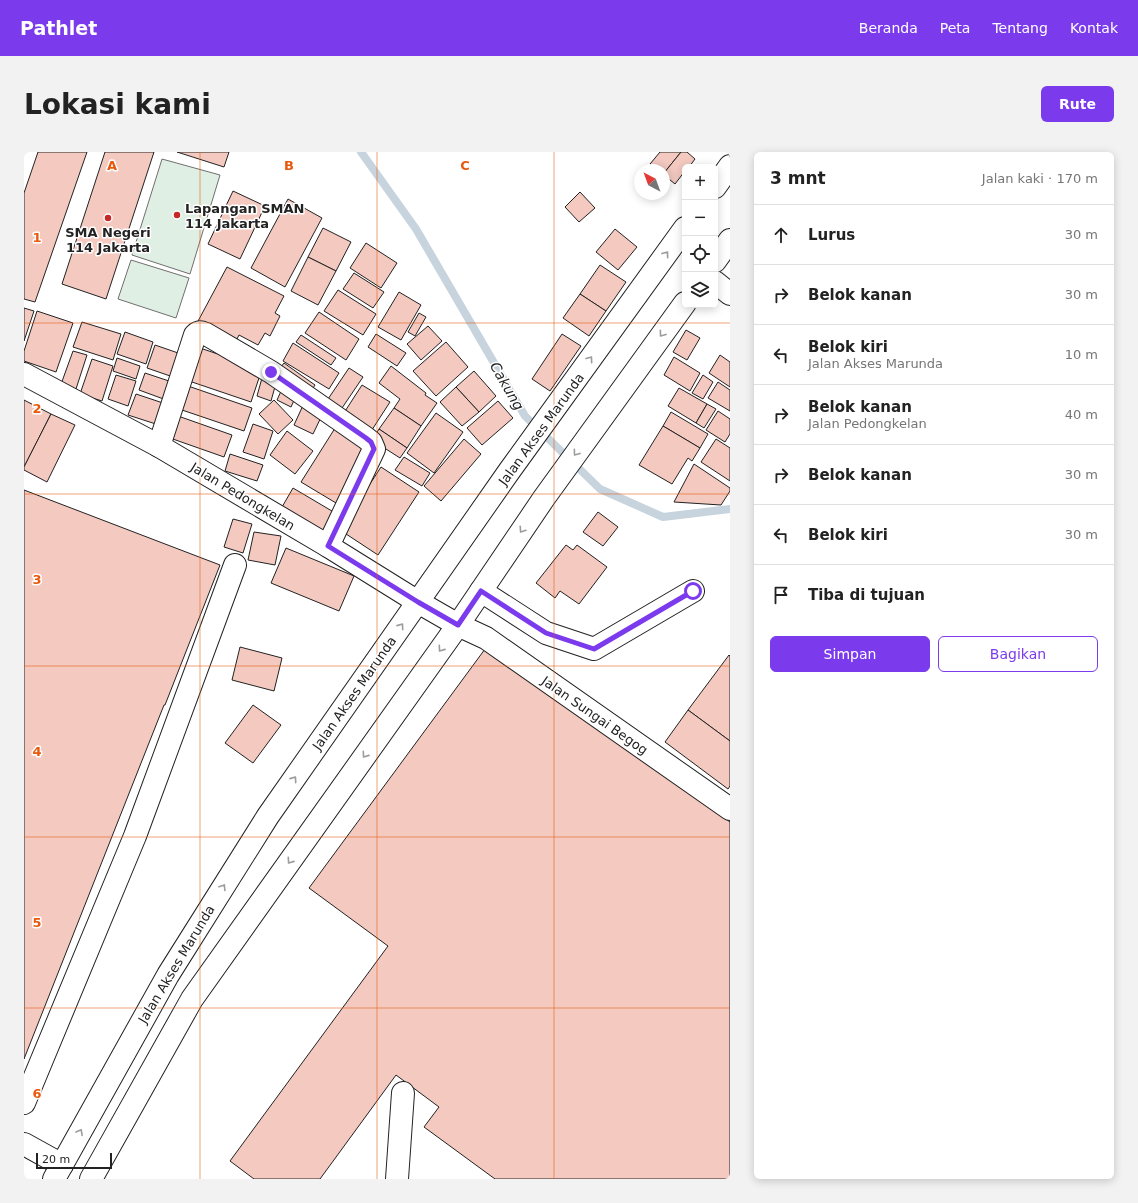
<!DOCTYPE html>
<html lang="id">
<head>
<meta charset="utf-8">
<style>
	body { margin:0; font-family:"DejaVu Sans",sans-serif; background:#f2f2f2; color:#222 }
	.controls { position:absolute; right:12px; top:12px; display:grid; overflow:hidden; border-radius:6px; box-shadow:0 2px 10px #0003 }
	.controls button { width:36px; height:36px; display:grid; place-items:center; padding:0; border:0; border-bottom:1px solid #e0e0e0; background:#fff; color:#222; font:20px sans-serif }
	.compass { position:absolute; left:610px; top:12px; width:36px; height:36px; border-radius:50%; background:#fff; box-shadow:0 2px 10px #0003; rotate:319deg }
	.scale { position:absolute; left:12px; bottom:10px; width:76px; box-sizing:border-box; padding-left:4px; border:2px solid #222; border-top:0; font-size:11px; line-height:14px; white-space:nowrap; color:#222; -webkit-text-stroke:3px #fff; paint-order:stroke }
	.stop { position:absolute; width:12px; height:12px; margin:-9px; border:3px solid #7c3aed; border-radius:50%; background:#fff }
	.stop.end { background:#7c3aed; border-color:#fff; box-shadow:0 1px 4px #0008 }
	.list { margin:0; padding:0; list-style:none }
	h2 { display:flex; justify-content:space-between; align-items:center; height:52px; margin:0; padding:0 16px; font-size:17px }
	h2 small { font-size:13px; font-weight:400; color:#767676 }
	.list li { display:grid; grid-template-columns:26px 1fr auto; gap:12px; align-items:center; box-sizing:border-box; height:60px; padding:0 16px; border-top:1px solid #e0e0e0 }
	.list b { display:block; font-size:15px; white-space:nowrap }
	.list p { margin:0; font-size:13px; white-space:nowrap; color:#767676 }
	.list em { font-size:13px; font-style:normal; color:#767676 }
	.actions { display:flex; gap:8px; padding:12px 16px }
	.actions a { flex:1; padding:9px 0; border:1px solid #7c3aed; border-radius:6px; text-align:center; font-size:14px; color:#7c3aed }
	.actions .main { background:#7c3aed; color:#fff }
	.icon { flex:none; width:22px; height:22px; fill:none; stroke:currentColor; stroke-width:2; stroke-linecap:round; stroke-linejoin:round }
	.map { position:relative; flex:none; width:706px; height:1027px; overflow:hidden; border-radius:6px }
	header { display:flex; align-items:center; gap:24px; box-sizing:border-box; height:56px; padding:0 20px; background:#7c3aed; color:#fff }
	header strong { font-size:19px }
	nav { display:flex; gap:22px; margin-inline-start:auto; font-size:14px }
	.intro { display:flex; align-items:center; justify-content:space-between; box-sizing:border-box; height:96px; padding:0 24px }
	h1 { margin:0; font-size:28px }
	.button { padding:10px 18px; border-radius:6px; background:#7c3aed; color:#fff; font-size:14px; font-weight:700 }
	main { display:flex; gap:24px; padding:0 24px }
	aside { flex:1; background:#fff; border-radius:6px; box-shadow:0 2px 10px #0003 }
	.map>svg:first-child { display:block }
</style>
</head>
<body>
<header>
<strong>Pathlet</strong>
<nav><a>Beranda</a><a>Peta</a><a>Tentang</a><a>Kontak</a></nav>
</header>
<div class="intro"><h1>Lokasi kami</h1><a class="button">Rute</a></div>
<main>
<div class="map">
<svg width="706" height="1027" viewBox="0 0 706 1027">
	<rect width="100%" height="100%" fill="#fff"/>
	<g fill="#e0efe3" stroke="#6f6f6f">
		<polygon points="138,7 196,23 166,122 108,103"/>
		<polygon points="107,108 165,126 152,166 94,147"/>
	</g>
	<g fill="none" stroke-linecap="round" stroke-linejoin="round">
		<polyline stroke="#c7d3dd" stroke-width="8" points="337,0 392,77 501,264 576,337 639,365 706,357"/>
	</g>
	<g fill="#f3c9c0" stroke="#222">
		<polygon points="14,0 63,0 11,150 0,147 0,41"/>
		<polygon points="81,0 130,0 82,147 38,132"/>
		<polygon points="153,0 205,0 200,15"/>
		<polygon points="636,0 657,0 640,21 640,18 634,18 626,12"/>
		<polygon points="657,0 663,0 671,7 665,15 661,15 661,19 651,32 640,23 640,21"/>
		<polygon points="209,39 241,54 216,107 184,92"/>
		<polygon points="556,40 571,56 555,70 541,55"/>
		<polygon points="264,47 298,66 261,135 227,116"/>
		<polygon points="299,76 327,90 312,119 284,105"/>
		<polygon points="591,77 613,95 594,118 572,100"/>
		<polygon points="342,91 373,111 357,136 326,116"/>
		<polygon points="284,105 312,119 294,153 267,139"/>
		<polygon points="576,113 602,130 582,159 556,142"/>
		<polygon points="203,115 260,144 251,161 256,164 246,184 241,181 234,193 215,183 211,191 173,171"/>
		<polygon points="330,121 360,140 349,156 319,137"/>
		<polygon points="314,138 352,162 339,183 300,159"/>
		<polygon points="375,140 397,153 377,188 354,175"/>
		<polygon points="556,142 582,159 565,184 539,166"/>
		<polygon points="0,156 10,159 0,189"/>
		<polygon points="13,159 49,171 32,220 0,209 0,199"/>
		<polygon points="295,160 335,187 322,208 281,181"/>
		<polygon points="395,161 402,165 391,184 384,180"/>
		<polygon points="58,170 97,182 89,208 49,195"/>
		<polygon points="404,174 418,189 397,208 383,192"/>
		<polygon points="662,178 676,186 663,208 649,200"/>
		<polygon points="101,180 129,190 122,212 93,202"/>
		<polygon points="352,182 382,201 373,214 344,195"/>
		<polygon points="538,182 557,194 526,239 508,227"/>
		<polygon points="277,183 312,206 307,213 272,190"/>
		<polygon points="422,190 444,215 412,244 389,219"/>
		<polygon points="269,191 315,221 305,237 259,209"/>
		<polygon points="131,193 160,203 152,226 123,216"/>
		<polygon points="176,196 238,217 227,250 165,229"/>
		<polygon points="49,199 63,203 51,240 36,235"/>
		<polygon points="696,203 706,210 706,235 685,221"/>
		<polygon points="650,205 676,221 666,239 640,223"/>
		<polygon points="93,206 116,214 112,227 89,219"/>
		<polygon points="68,207 89,214 78,249 56,242"/>
		<polygon points="260,211 291,233 286,241 254,219"/>
		<polygon points="367,214 402,241 401,243 413,251 397,274 370,256 376,247 355,231"/>
		<polygon points="325,216 339,225 316,259 302,250"/>
		<polygon points="450,219 472,244 455,260 432,235"/>
		<polygon points="121,221 151,231 145,249 115,238"/>
		<polygon points="92,223 112,229 104,254 84,247"/>
		<polygon points="679,223 689,230 679,247 668,241"/>
		<polygon points="238,226 252,231 247,249 233,244"/>
		<polygon points="694,230 706,238 706,259 684,246"/>
		<polygon points="338,233 366,250 344,284 316,267"/>
		<polygon points="164,234 228,256 220,279 155,257"/>
		<polygon points="432,235 455,260 438,274 416,250"/>
		<polygon points="655,236 683,252 672,271 644,254"/>
		<polygon points="258,237 272,244 267,255 253,248"/>
		<polygon points="112,242 145,253 138,274 104,263"/>
		<polygon points="0,248 27,262 0,315"/>
		<polygon points="250,248 269,268 254,282 235,262"/>
		<polygon points="281,249 300,259 289,282 270,273"/>
		<polygon points="474,249 489,266 458,293 443,276"/>
		<polygon points="683,252 692,257 680,276 672,271"/>
		<polygon points="370,256 397,274 383,296 355,277"/>
		<polygon points="694,259 706,267 706,282 701,290 682,278"/>
		<polygon points="647,260 684,282 676,296 639,274"/>
		<polygon points="412,261 439,280 410,321 383,301"/>
		<polygon points="27,262 51,273 23,330 0,318 0,315"/>
		<polygon points="154,264 208,283 200,305 146,286"/>
		<polygon points="229,272 249,279 240,307 219,300"/>
		<polygon points="313,273 348,295 312,351 277,330"/>
		<polygon points="639,274 676,296 668,309 664,306 648,332 615,313"/>
		<polygon points="355,277 383,296 376,306 348,288"/>
		<polygon points="263,279 289,299 271,322 246,303"/>
		<polygon points="440,287 457,302 417,349 400,334"/>
		<polygon points="692,287 706,296 706,329 677,310"/>
		<polygon points="206,302 239,313 233,329 201,319"/>
		<polygon points="380,305 406,321 398,334 371,318"/>
		<polygon points="670,312 706,336 706,339 697,353 650,350"/>
		<polygon points="357,315 395,340 354,403 316,378"/>
		<polygon points="269,336 313,362 302,381 258,355"/>
		<polygon points="0,338 196,413 141,553 140,553 0,907"/>
		<polygon points="574,360 594,375 579,394 559,380"/>
		<polygon points="209,367 228,372 219,401 200,395"/>
		<polygon points="230,380 257,384 251,413 224,408"/>
		<polygon points="542,393 549,398 553,393 583,415 555,452 536,439 531,446 512,431"/>
		<polygon points="262,396 330,424 315,459 247,431"/>
		<polygon points="464,493 706,670 706,1027 471,1027 400,975 415,955 372,923 296,1027 230,1027 206,1009 364,794 285,736"/>
		<polygon points="216,495 258,506 250,539 208,528"/>
		<polygon points="705,503 706,504 706,589 664,558"/>
		<polygon points="229,553 257,573 229,611 201,591"/>
		<polygon points="664,558 706,589 706,634 704,637 641,590"/>
	</g>
	<g fill="none" stroke-linecap="round" stroke-linejoin="round">
		<g stroke="#222" stroke-width="24">
			<g id="minor">
				<polyline points="691,130 706,142"/>
				<polyline points="0,222 135,294 304,394 394,450 434,473 462,486 706,657"/>
				<path d="M135 294 171 183C175 179 177 180 182 182L247 220 342 286 347 290 350 297 304 394"/>
				<polyline points="457,439 522,481 570,497 669,439"/>
				<polyline points="0,951 111,684 211,413"/>
				<polyline points="0,992 38,1013"/>
				<polyline points="373,1027 379,941"/>
			</g>
		</g>
		<g stroke="#222" stroke-width="24">
			<g id="major">
				<polyline points="691,35 706,14"/>
				<polyline points="691,109 706,88"/>
				<polyline points="30,1027 144,823 244,664 486,318 661,76"/>
				<polyline points="67,1027 168,847 434,473 520,346 661,151"/>
			</g>
		</g>
		<use href="#minor" stroke="#fff" stroke-width="22"/>
		<use href="#major" stroke="#fff" stroke-width="22"/>
	</g>
	<defs><path id="oneway-chevron" d="M-2-3.5L2.5 0L-2 3.5" fill="none" stroke-width="1.6" stroke-linecap="round" stroke-linejoin="round"/></defs>
	<g stroke="#9c9c9c">
		<use href="#oneway-chevron" transform="translate(642 102) rotate(-54)"/>
		<use href="#oneway-chevron" transform="translate(638 182) rotate(126)"/>
		<use href="#oneway-chevron" transform="translate(566 207) rotate(-54)"/>
		<use href="#oneway-chevron" transform="translate(552 301) rotate(126)"/>
		<use href="#oneway-chevron" transform="translate(498 378) rotate(124)"/>
		<use href="#oneway-chevron" transform="translate(377 474) rotate(-55)"/>
		<use href="#oneway-chevron" transform="translate(417 497) rotate(125)"/>
		<use href="#oneway-chevron" transform="translate(341 603) rotate(125)"/>
		<use href="#oneway-chevron" transform="translate(270 627) rotate(-55)"/>
		<use href="#oneway-chevron" transform="translate(266 709) rotate(125)"/>
		<use href="#oneway-chevron" transform="translate(199 735) rotate(-58)"/>
		<use href="#oneway-chevron" transform="translate(56 980) rotate(-61)"/>
	</g>
	<g fill="none" stroke-linecap="round" stroke-linejoin="round">
		<polyline stroke="#7c3aed" stroke-width="5" points="247,220 342,286 347,290 350,297 304,394 394,450 434,473 457,439 522,481 570,497 669,439"/>
	</g>
	<path fill="none" stroke="#e8590c" stroke-width="1" stroke-opacity="0.55" d="M176 0V1027M353 0V1027M530 0V1027M0 171H706M0 342H706M0 514H706M0 685H706M0 856H706"/>
	<g fill="#c62828" stroke="#fff" stroke-width="1.5">
		<circle cx="153" cy="63" r="4"/>
		<circle cx="84" cy="66" r="4"/>
	</g>
	<g text-anchor="middle" stroke-width="3" stroke-linejoin="round" paint-order="stroke">
		<g font-size="13" font-weight="bold" fill="#222" stroke="#fff" text-anchor="start">
			<text x="161" y="61">Lapangan SMAN<tspan x="161" dy="15">114 Jakarta</tspan></text>
			<text x="84" y="85" text-anchor="middle">SMA Negeri<tspan x="84" dy="15">114 Jakarta</tspan></text>
		</g>
		<g font-size="13" fill="#222" stroke="#fff">
			<text transform="translate(517 277) rotate(-54)" y="5">Jalan Akses Marunda</text>
			<text transform="translate(219 344) rotate(31)" y="5">Jalan Pedongkelan</text>
			<text transform="translate(330 541) rotate(-55)" y="5">Jalan Akses Marunda</text>
			<text transform="translate(571 563) rotate(35)" y="5">Jalan Sungai Begog</text>
			<text transform="translate(152 812) rotate(-59)" y="5">Jalan Akses Marunda</text>
		</g>
		<g font-size="14" font-style="italic" fill="#222" stroke="#fff">
			<text transform="translate(483 234) rotate(60)" y="5">Cakung</text>
		</g>
	</g>
	<g font-size="13" text-anchor="middle" font-weight="bold" fill="#e8590c" stroke="#fff" stroke-width="3" stroke-linejoin="round" paint-order="stroke">
		<text x="88" y="18">A</text>
		<text x="265" y="18">B</text>
		<text x="441" y="18">C</text>
		<text x="13" y="90">1</text>
		<text x="13" y="261">2</text>
		<text x="13" y="432">3</text>
		<text x="13" y="604">4</text>
		<text x="13" y="775">5</text>
		<text x="13" y="946">6</text>
	</g>
</svg>
<div class="controls">
<button>+</button>
<button>−</button>
<button><svg class="icon" aria-label="locate" viewBox="0 0 24 24"><circle cx="12" cy="12" r="6"/><path d="M12 2v4M12 18v4M2 12h4M18 12h4"/></svg></button>
<button><svg class="icon" aria-label="layers" viewBox="0 0 24 24"><path d="M12 4l9 5-9 5-9-5zM3 14l9 5 9-5"/></svg></button>
</div>
<svg class="compass" viewBox="-18 -18 36 36"><path d="M0-13l5 13h-10z" fill="#e53935"/><path d="M0 13l5-13h-10z" fill="#767676"/></svg>
<div class="scale">20 m</div>
<div class="stop" style="left:669px;top:439px"></div>
<div class="stop end" style="left:247px;top:220px"></div>
</div>
<aside>
<h2>3 mnt<small>Jalan kaki · 170 m</small></h2>
<ul class="list">
<li><svg class="icon" aria-label="ahead" viewBox="0 0 24 24"><path d="M12 20V5M6 11l6-6 6 6"/></svg><div><b>Lurus</b></div><em>30 m</em></li>
<li><svg class="icon" aria-label="right" viewBox="0 0 24 24"><path d="M7 20v-9h11M14 6l5 5-5 5"/></svg><div><b>Belok kanan</b></div><em>30 m</em></li>
<li><svg class="icon" aria-label="left" viewBox="0 0 24 24"><path d="M17 20v-9H6M10 6l-5 5 5 5"/></svg><div><b>Belok kiri</b><p>Jalan Akses Marunda</p></div><em>10 m</em></li>
<li><svg class="icon" aria-label="right" viewBox="0 0 24 24"><path d="M7 20v-9h11M14 6l5 5-5 5"/></svg><div><b>Belok kanan</b><p>Jalan Pedongkelan</p></div><em>40 m</em></li>
<li><svg class="icon" aria-label="right" viewBox="0 0 24 24"><path d="M7 20v-9h11M14 6l5 5-5 5"/></svg><div><b>Belok kanan</b></div><em>30 m</em></li>
<li><svg class="icon" aria-label="left" viewBox="0 0 24 24"><path d="M17 20v-9H6M10 6l-5 5 5 5"/></svg><div><b>Belok kiri</b></div><em>30 m</em></li>
<li><svg class="icon" aria-label="arrive" viewBox="0 0 24 24"><path d="M6 21V4h12l-3 4 3 4H6"/></svg><div><b>Tiba di tujuan</b></div></li>
</ul>
<div class="actions"><a class="main">Simpan</a><a>Bagikan</a></div>
</aside>
</main>
</body>
</html>
